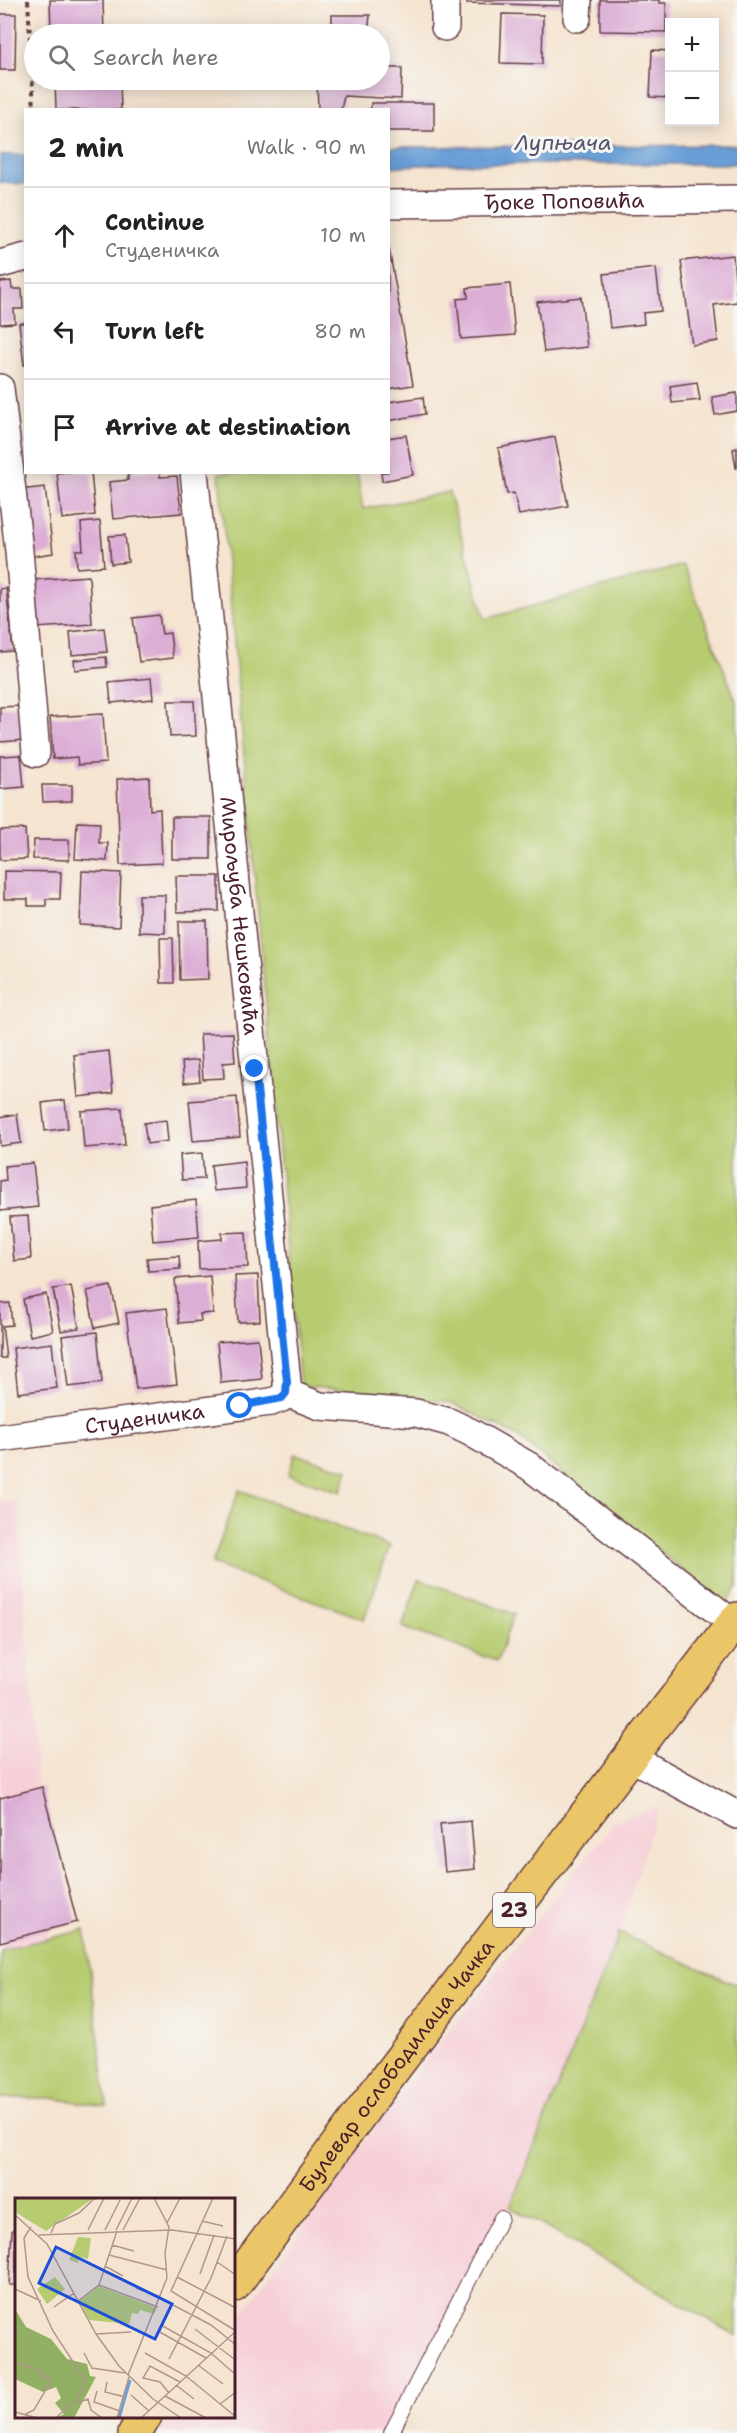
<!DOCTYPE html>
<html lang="en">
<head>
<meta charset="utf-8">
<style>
	body { margin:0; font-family:"Shantell Sans",sans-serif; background:#f6f6f6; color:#222 }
	.controls { position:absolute; right:18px; top:18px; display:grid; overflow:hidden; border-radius:0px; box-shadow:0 3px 15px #0003 }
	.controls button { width:54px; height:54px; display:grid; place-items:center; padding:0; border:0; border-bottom:2px solid #e0e0e0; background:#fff; color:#222; font:30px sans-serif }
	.stop { position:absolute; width:18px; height:18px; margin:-14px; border:4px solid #1a73e8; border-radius:50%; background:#fff }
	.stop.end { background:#1a73e8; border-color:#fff; box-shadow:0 2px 6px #0008 }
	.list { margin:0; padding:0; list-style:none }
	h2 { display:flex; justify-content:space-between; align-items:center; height:78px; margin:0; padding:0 24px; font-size:26px }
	h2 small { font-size:20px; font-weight:400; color:#767676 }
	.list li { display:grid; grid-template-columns:39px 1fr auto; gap:18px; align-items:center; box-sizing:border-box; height:96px; padding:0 24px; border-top:2px solid #e0e0e0 }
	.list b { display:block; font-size:22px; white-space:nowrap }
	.list p { margin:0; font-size:20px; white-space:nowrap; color:#767676 }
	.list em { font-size:20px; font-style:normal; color:#767676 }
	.icon { flex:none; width:33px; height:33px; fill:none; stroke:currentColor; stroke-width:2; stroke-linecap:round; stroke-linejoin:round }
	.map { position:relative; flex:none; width:737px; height:2433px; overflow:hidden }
	.search { position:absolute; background:#fff; box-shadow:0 3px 15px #0003; left:24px; top:24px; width:366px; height:66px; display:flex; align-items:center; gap:15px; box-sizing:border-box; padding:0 21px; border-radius:33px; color:#767676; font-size:22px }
	.panel { position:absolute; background:#fff; box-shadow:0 3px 15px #0003; left:24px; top:108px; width:366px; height:366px; border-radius:0px }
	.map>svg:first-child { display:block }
</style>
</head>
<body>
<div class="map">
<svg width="737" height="2433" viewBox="0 0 737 2433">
	<rect width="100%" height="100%" fill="#f6f6f2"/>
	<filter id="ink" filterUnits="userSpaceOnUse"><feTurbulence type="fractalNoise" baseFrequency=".0167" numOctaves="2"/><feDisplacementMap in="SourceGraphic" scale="12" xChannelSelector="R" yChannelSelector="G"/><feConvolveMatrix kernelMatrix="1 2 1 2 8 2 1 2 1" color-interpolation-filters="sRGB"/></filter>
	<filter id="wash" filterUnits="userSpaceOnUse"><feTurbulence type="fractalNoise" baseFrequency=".008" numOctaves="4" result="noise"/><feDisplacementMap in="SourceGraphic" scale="24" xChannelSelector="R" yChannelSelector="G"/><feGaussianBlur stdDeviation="1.35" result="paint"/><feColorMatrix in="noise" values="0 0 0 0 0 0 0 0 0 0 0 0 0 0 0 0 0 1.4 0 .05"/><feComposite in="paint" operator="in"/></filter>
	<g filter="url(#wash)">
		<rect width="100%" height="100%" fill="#f5e4d0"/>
		<g fill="#f6cfd7">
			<polygon points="0,1500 18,1503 48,1939 0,1950"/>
			<polygon points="659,1806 619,1933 510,2207 391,2433 157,2433 169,2417 234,2416 234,2325 388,2108 616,1820"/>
		</g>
		<g fill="#b7cc71" stroke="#80764e" stroke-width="1.5">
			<polygon points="219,473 357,473 363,509 449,492 485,619 683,565 737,703 737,1588 725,1604 517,1436 452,1403 394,1394 300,1386"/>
			<polygon points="295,1454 348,1470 341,1492 288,1475"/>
			<polygon points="239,1490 390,1546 364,1619 212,1564"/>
			<polygon points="419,1579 514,1614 497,1661 402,1627"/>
			<polygon points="85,1930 107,2106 50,2098 0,2098 0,1950"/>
			<polygon points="619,1933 737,1985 737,2336 510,2207"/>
		</g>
		<g fill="#699fd6" stroke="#5a5f80" stroke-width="1.5">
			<polygon points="737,145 737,164 437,164 389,167 389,147"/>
			<polygon points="0,155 25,155 25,184 0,183"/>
		</g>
		<g id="blocks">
			<g fill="#dcadd5">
				<polygon points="50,0 103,0 104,34 51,34"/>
				<polygon points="467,0 561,0 561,6 467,3"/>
				<polygon points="600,0 659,0 659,3 666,3 666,32 600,31"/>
				<polygon points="0,14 16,14 15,70 0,70"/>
				<polygon points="502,14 543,15 542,64 500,63"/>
				<polygon points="332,15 370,15 368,34 332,34"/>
				<polygon points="652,50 670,51 670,98 650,97"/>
				<polygon points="380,68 402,68 401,99 344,96 341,110 318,108 317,80 380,80"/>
				<polygon points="55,80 120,80 121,110 56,110"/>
				<polygon points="371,103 434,103 434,131 388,131 388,110 371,110"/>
				<polygon points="388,243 413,385 388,389"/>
				<polygon points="733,255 737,302 714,305 718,341 692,345 681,261"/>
				<polygon points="656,268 661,311 643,313 644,324 610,328 604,274"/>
				<polygon points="11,281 12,289 22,289 23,309 14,309 15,323 0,324 0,282"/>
				<polygon points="510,284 515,335 461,339 457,299 468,298 467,288"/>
				<polygon points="581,297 587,347 544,352 537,302"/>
				<polygon points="19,323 26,323 26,365 24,365"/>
				<polygon points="697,382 700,400 672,403 670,386"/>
				<polygon points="737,393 737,411 715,415 712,397"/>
				<polygon points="423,397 425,414 388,421 388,402"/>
				<polygon points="406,435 413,475 382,481 381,472 388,472 388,438"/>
				<polygon points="555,437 568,506 519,515 514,493 507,494 498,448"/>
				<polygon points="737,448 737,468 736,468 733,449"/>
				<polygon points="66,472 91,472 95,515 62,519 57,473"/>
				<polygon points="128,472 160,472 160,477 177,476 181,513 113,519 109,482 128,480"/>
				<polygon points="45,487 53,553 28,557 20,490"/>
				<polygon points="100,521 104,566 77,568 76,550 83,550 81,523"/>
				<polygon points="125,535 128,562 111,564 109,536"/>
				<polygon points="89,576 92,624 36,628 32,580"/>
				<polygon points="6,588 13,651 0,652 0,589"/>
				<polygon points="159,615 162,634 170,633 173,658 139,662 133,618"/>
				<polygon points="104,628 107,652 72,655 70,632"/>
				<polygon points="106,657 107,667 75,670 74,660"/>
				<polygon points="151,678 153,699 111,703 109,682"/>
				<polygon points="168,701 194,701 196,736 170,737"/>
				<polygon points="22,706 25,740 0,742 0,707"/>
				<polygon points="103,714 106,763 78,765 77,757 53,759 50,717"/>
				<polygon points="21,755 24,787 0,789 0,756"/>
				<polygon points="149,777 150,810 160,809 162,863 120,865 117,779"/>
				<polygon points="42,785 72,785 72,801 43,802"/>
				<rect x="172" y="817" width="39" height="42"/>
				<polygon points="77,822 100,823 99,843 108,843 107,861 75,859"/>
				<polygon points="25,829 27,859 0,860 0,830"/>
				<polygon points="34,840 69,840 69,860 33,859"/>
				<polygon points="4,871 61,872 60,899 46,899 46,906 28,906 28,899 4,899"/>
				<polygon points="82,871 121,873 119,927 80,925"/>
				<polygon points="176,876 219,876 219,911 177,912"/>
				<polygon points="139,895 165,895 165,933 139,932"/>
				<polygon points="179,921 207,921 208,979 180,980"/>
				<polygon points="160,938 173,938 174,983 161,983"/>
				<polygon points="233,1033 235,1062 223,1063 224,1078 203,1079 200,1034"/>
				<polygon points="109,1051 113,1093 78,1097 74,1055"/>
				<polygon points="198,1060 200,1081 184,1083 182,1062"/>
				<polygon points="237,1097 240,1137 193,1141 189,1101"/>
				<polygon points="65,1100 68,1128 45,1131 42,1103"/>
				<polygon points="122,1108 125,1145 84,1148 81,1111"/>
				<polygon points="17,1114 21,1143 0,1146 0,1117"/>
				<polygon points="166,1120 168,1141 147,1144 144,1123"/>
				<polygon points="202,1153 204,1179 182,1180 180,1155"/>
				<polygon points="244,1161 246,1188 214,1191 211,1165"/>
				<polygon points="33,1163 38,1207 0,1211 0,1181 6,1180 5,1166"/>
				<polygon points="196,1200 199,1237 153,1241 150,1205"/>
				<polygon points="28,1216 31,1259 14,1261 10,1217"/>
				<polygon points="246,1232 248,1267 199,1269 198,1241 222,1239 222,1233"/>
				<polygon points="179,1256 180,1269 148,1271 147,1258"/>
				<polygon points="258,1275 260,1321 238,1322 235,1276"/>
				<polygon points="210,1276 213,1313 200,1314 201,1321 179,1323 175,1279"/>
				<polygon points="71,1286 79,1328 61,1331 53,1289"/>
				<polygon points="111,1286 119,1323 95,1328 87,1291"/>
				<polygon points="46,1294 53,1331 30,1336 23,1299"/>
				<polygon points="10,1303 12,1325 2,1326 6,1358 0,1358 0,1304"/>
				<polygon points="167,1308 177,1384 136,1389 126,1313"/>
				<polygon points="97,1332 102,1383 68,1387 62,1336"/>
				<polygon points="258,1339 262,1379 221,1383 217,1342"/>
				<polygon points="52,1343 57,1388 18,1393 13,1348"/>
				<polygon points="42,1787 77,1922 0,1942 0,1798"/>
				<polygon points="471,1821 475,1869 445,1872 440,1824"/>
				<polygon points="12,2230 16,2230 16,2285 9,2285"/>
			</g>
		</g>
	</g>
	<g filter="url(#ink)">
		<use href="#blocks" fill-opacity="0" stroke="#643d44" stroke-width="1.5"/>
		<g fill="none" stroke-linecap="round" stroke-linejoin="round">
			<g stroke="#643d44" stroke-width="16">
				<polyline id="lane" points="391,2433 501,2218"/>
			</g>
			<g stroke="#643d44" stroke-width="30">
				<g id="street">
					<polyline points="445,0 445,27"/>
					<polyline points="577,18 578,0"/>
					<path id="s1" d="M388 204 737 199"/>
					<polyline points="0,264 26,257"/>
					<polyline points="0,388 19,551 36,753"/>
					<path id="s2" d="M194 472 287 1382V1393"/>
					<polyline points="287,1393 320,1406 416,1413 449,1422 470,1432 529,1466 734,1624"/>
					<path id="s3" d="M0 1438 271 1402 282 1398 287 1393"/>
					<polyline points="630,1757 737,1815"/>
				</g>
			</g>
			<g stroke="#643d44" stroke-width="36">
				<g id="primary">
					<path id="s4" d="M234 2285 388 2076 630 1757 737 1619"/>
					<polyline points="135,2433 145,2416"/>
				</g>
			</g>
			<polyline stroke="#643d44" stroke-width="4" stroke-dasharray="4.5 4.5" stroke-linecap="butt" points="28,0 34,110"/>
			<use href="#lane" stroke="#fff" stroke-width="14"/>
			<use href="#street" stroke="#fff" stroke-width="27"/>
			<use href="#primary" stroke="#ebc669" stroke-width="33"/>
		</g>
	</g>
	<g fill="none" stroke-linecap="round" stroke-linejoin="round" filter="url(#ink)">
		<polyline stroke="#1a73e8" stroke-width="8" points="240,1406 282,1398 286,1393 287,1382 255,1069"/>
	</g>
	<g text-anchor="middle" stroke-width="6" stroke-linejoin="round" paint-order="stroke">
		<rect fill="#f6f6f2" stroke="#7e6067" stroke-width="1.5" x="493" y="1893" width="42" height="34" rx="4.5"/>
		<g font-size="20" font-weight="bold" fill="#4a1f2b">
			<text x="514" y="1917">23</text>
		</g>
		<g font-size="21" fill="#4a1f2b" stroke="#f6f6f2">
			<text dy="7" stroke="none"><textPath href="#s1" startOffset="176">Ђоке Поповића</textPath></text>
			<text dy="7" stroke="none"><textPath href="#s2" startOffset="446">Мирољуба Нешковића</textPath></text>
			<text dy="7" stroke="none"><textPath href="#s3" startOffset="146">Студеничка</textPath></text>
			<text dy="7" stroke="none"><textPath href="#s4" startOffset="273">Булевар ослободилаца Чачка</textPath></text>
		</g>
		<g font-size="22" font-style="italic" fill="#56526f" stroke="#f6f6f2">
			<text x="563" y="150">Лупњача</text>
		</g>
	</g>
	<g transform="translate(15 2198)">
		<rect width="220" height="220" fill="#f5e4d0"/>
		<path d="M0 0H79L31 33 0 14ZM63 39 76 40 73 61 64 59 63 65 54 62ZM40 79 50 91 32 106 22 91ZM84 88 142 110 139 116 125 112 123 116 117 115 114 126 74 122 64 103Z" fill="#b7cc71"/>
		<path d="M0 111 11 129 36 141 52 161 72 166 75 178 81 179 59 220H42L49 216 40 205 46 200 41 189 28 194 0 181Z" fill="#91b063"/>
		<path fill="none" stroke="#699fd6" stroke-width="3" d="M104 220 115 182"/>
		<path fill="none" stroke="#b1958e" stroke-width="1.5" d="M198 0 156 93 221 133M0 17 32 46 81 136 104 168 138 201 166 220M187 23 208 28M152 25 165 0M16 29 9 40 13 79 38 133 70 182 64 198 41 220M73 32 89 0M90 32 105 2M101 32 117 0M108 32 125 0M36 35 40 26 64 15 80 0M24 37 157 32 221 41M97 47 119 53M94 57 152 72M202 64 221 77M90 68 108 78M185 76 199 37M162 79 221 110M84 87 143 109M121 90 145 99M0 91 26 103M63 103 84 87 102 33M158 107 196 127 221 147M39 109 59 95M146 127 196 155 221 177M180 131 219 161M143 133 191 160M81 136 116 134M69 155 77 170 110 175M130 155 171 178 221 219M154 161 196 80 212 38M0 165 19 170 36 183 19 212 9 217M183 167 208 186M113 177 152 80 150 55 154 29 139 0M92 184 90 194 110 199M161 187 179 201M82 193 79 204 105 213M154 195 145 184 128 180 135 168 165 184M116 197 134 213M150 198 191 220M59 206 73 201 76 212 87 220M205 206 221 194M0 214 22 220M102 220 114 179M126 220 221 133"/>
		<path fill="#1d4ed8" fill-opacity="0.15" stroke="#1d4ed8" stroke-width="3" d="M41 49 157 106 140 141 24 85Z"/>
		<rect width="220" height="220" fill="none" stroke="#4a1f2b" stroke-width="3"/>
	</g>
</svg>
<div class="controls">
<button>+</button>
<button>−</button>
</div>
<div class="stop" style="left:240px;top:1406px"></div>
<div class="stop end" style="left:255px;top:1069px"></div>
<div class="search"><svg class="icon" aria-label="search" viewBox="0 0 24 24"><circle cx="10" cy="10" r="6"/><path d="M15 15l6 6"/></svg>Search here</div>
<section class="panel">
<h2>2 min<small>Walk · 90 m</small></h2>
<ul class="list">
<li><svg class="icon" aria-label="ahead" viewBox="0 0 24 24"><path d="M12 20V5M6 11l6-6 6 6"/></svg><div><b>Continue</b><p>Студеничка</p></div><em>10 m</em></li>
<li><svg class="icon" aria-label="left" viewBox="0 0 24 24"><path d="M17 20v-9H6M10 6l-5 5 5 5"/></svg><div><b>Turn left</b></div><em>80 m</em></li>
<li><svg class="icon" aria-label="arrive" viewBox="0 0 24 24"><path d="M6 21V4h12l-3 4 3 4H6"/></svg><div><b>Arrive at destination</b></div></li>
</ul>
</section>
</div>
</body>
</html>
